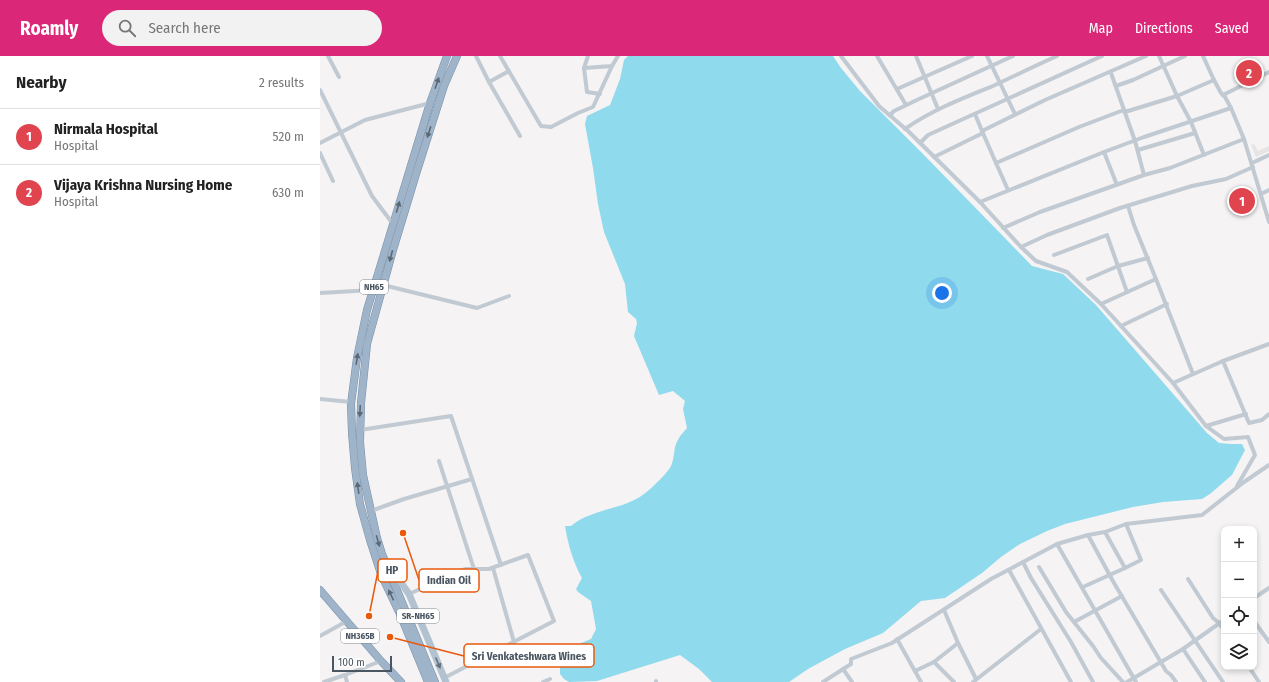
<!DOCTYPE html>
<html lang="en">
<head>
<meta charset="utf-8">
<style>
	body { margin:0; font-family:"Fira Sans Condensed",sans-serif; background:#f2f2f2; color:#222 }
	.controls { position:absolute; right:12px; bottom:12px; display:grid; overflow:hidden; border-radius:8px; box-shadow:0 2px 6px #0003 }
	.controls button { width:36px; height:36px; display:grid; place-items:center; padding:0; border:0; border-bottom:1px solid #e0e0e0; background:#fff; color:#222; font:20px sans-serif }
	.scale { position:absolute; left:12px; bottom:10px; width:60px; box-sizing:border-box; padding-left:4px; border:2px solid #4a5661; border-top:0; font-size:11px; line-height:14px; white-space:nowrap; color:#4a5661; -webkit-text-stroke:3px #fff; paint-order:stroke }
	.you { position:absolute; left:622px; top:237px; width:14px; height:14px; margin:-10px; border:3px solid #fff; border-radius:50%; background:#1a73e8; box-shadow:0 0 0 6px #1a73e833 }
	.badge { display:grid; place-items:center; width:26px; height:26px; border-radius:50%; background:#db2777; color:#fff; font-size:13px; font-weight:700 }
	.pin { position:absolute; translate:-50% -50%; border:2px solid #fff; box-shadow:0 1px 4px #0006 }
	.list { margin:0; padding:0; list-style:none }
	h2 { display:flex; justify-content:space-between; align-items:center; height:52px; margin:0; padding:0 16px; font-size:17px }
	h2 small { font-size:13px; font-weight:400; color:#767676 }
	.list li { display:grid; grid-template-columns:26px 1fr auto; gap:12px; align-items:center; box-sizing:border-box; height:56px; padding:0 16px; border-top:1px solid #e0e0e0 }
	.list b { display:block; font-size:15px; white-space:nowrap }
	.list p { margin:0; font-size:13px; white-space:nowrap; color:#767676 }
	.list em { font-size:13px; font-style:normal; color:#767676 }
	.icon { flex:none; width:22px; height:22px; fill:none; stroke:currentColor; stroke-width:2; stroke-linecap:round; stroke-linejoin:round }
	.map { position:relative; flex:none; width:949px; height:626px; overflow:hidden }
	header { display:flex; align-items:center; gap:24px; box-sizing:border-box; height:56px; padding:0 20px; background:#db2777; color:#fff }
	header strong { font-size:19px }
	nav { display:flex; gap:22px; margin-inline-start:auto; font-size:14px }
	.search { width:280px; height:36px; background:#f2f2f2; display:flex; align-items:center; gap:10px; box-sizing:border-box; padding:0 14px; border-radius:22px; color:#767676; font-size:15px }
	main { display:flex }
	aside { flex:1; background:#fff }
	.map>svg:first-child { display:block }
</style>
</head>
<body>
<header>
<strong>Roamly</strong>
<div class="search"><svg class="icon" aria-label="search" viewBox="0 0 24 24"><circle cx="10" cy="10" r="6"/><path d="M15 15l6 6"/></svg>Search here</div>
<nav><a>Map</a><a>Directions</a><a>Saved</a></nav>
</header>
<main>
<aside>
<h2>Nearby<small>2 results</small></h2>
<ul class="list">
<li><span class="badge" style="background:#e0444e">1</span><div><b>Nirmala Hospital</b><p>Hospital</p></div><em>520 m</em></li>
<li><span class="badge" style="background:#e0444e">2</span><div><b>Vijaya Krishna Nursing Home</b><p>Hospital</p></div><em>630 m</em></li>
</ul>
</aside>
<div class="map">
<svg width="949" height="626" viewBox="0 0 949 626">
	<rect width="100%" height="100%" fill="#f5f3f3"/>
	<polygon fill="#e6e4e5" points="934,88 938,95 949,90 949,95 936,101 931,89"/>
	<path fill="#90daee" d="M308 0H513L521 12 540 35 604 99 712 210 743 218 776 249 887 377 899 387 911 388H922L925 394 912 419 890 438 882 443 843 446 813 451 745 468 727 475 700 488 681 501 662 517 625 542 601 545 563 577 525 593 488 613 469 626H392L379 613 360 599 277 625 249 626 244 623 240 618V605C248 593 258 588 271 583L276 573 271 545 258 536 256 533 262 522C253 506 248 488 245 470H251C270 454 297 454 318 442 325 439 348 417 351 410 355 402 353 391 358 384 360 379 364 376 367 372L363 353 365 345 353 335 339 339 314 280 317 267 316 263 308 256 305 228 284 176 278 148 273 112 265 68 267 60 290 49 300 23 304 4Z"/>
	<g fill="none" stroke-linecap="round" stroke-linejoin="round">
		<g stroke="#7690ad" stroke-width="8">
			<g id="trunk">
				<polyline points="0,534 61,605 81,626"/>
				<polyline points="108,626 80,558 61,518 50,484 40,448 35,412 32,377 31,348 37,302 47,254 110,47 127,0"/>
				<polyline points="115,626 62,498 57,482 43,419 40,386 41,347 47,288 73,194 96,118 124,30 137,0"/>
			</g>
		</g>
		<g stroke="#c1cad2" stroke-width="4">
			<polyline points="8,0 19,21"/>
			<polyline points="156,0 169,26 200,80"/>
			<polyline points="180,0 221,70 231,71 258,57 273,51 292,10"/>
			<polyline points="268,0 264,12 292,10 298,0"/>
			<polyline points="521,0 559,50 588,75 660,146"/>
			<polyline points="557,0 586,49"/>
			<polyline points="596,0 618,53"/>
			<polyline points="667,0 695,58"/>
			<polyline points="839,0 857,40 871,66 884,99"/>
			<polyline points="883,0 894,24 901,37 905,41 911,52 924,83 949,166"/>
			<polyline points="264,12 267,36 280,38"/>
			<polyline points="791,17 815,85 824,119"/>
			<polyline points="169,26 189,15"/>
			<polyline points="796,30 813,24 865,0"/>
			<polyline points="577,33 652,0"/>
			<polyline points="0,34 52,140 73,168"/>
			<polyline points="903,39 949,16"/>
			<polyline points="655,58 662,75 676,107"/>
			<polyline points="570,59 574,55 599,43 693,0"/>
			<path d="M585 73C612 54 643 42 673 30 694 20 715 10 737 0"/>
			<polyline points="662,75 725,44 826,0"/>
			<polyline points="0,87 45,64 110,47"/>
			<polyline points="600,87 608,79 782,0"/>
			<polyline points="818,94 875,77"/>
			<polyline points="784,96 797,129"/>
			<polyline points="0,97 13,125"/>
			<polyline points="614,101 663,77"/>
			<polyline points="932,107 949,99"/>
			<polyline points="688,134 676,107 759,71 801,55 808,55 857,40 894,24"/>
			<polyline points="941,138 949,134"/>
			<polyline points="808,150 814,169 836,223"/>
			<polyline points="683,172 720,156 824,119 850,112 924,83"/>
			<polyline points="701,191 727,179 800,152 872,130 906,123 933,111"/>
			<polyline points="734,199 787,179 807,236"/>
			<polyline points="768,223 798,210 828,202"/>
			<polyline points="63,229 157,252 189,240"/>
			<polyline points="0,237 53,234"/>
			<polyline points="781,248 747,216 716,205 701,191 660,146 784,96 824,81 911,52"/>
			<polyline points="801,270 847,248"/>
			<polyline points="949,288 903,305 929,367 942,364 949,358"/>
			<polyline points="903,305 853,327 886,370 904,383 928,381 935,399 917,430"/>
			<polyline points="853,327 781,248 836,223 873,318"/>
			<polyline points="0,343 31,346"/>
			<polyline points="886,370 926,358"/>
			<polyline points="40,374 131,360 181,509"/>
			<polyline points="119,405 154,513"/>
			<polyline points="51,455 84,443 152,423"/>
			<polyline points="768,479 794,527 846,615 851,619 856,626"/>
			<polyline points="737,488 816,626"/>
			<polyline points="703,506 711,522 751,586 773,626"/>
			<polyline points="719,511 746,556 773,590 781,602 803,626"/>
			<polyline points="173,512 194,586"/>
			<polyline points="805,512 821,504 806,468"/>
			<polyline points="689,514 751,626"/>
			<polyline points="868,523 893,562 899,567 904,574"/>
			<polyline points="763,531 805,512 785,476"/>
			<polyline points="841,534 903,626"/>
			<polyline points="89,538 145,513 169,513 208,499 234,565 124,622"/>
			<polyline points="934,542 949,532"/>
			<polyline points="624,554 638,587 656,623"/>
			<polyline points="934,565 949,586"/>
			<polyline points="754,566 802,540"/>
			<polyline points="0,580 27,565"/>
			<polyline points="577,583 601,626"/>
			<polyline points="863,593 885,626"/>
			<polyline points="614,606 638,587"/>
			<polyline points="929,611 939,626"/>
			<polyline points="523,613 532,626"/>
			<polyline points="595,615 614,606 634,626"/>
			<polyline points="25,619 27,626"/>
			<polyline points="336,625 336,626"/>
			<polyline points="4,626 25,619 61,605"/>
			<polyline points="223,626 230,623"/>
			<polyline points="503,626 531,608 531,603 572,587 671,523 737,488 768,479 785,476 806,468 882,459 924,426 949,409"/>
			<polyline points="653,626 721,573"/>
			<polyline points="807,626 863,593 904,564"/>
		</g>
		<polyline stroke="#b3c2d1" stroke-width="7" points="68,508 89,538 126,626"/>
		<use href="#trunk" stroke="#9fb4c9" stroke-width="7"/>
	</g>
	<defs><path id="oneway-solid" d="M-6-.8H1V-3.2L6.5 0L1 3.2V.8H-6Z"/></defs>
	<g fill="#5b6976">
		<use href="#oneway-solid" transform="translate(117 27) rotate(-71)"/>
		<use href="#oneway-solid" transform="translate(109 76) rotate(108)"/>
		<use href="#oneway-solid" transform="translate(78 151) rotate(-73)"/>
		<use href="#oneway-solid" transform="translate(71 200) rotate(105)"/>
		<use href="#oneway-solid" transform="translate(37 303) rotate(-81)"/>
		<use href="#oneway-solid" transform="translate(40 355) rotate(93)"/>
		<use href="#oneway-solid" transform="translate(38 432) rotate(-98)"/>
		<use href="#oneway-solid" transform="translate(58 485) rotate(74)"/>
		<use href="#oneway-solid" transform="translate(71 539) rotate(-116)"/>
	</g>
	<use fill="#64717d" href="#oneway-solid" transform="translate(118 607) rotate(67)"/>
	<g text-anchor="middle" stroke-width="3" stroke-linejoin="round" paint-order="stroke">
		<g fill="#fff" stroke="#808990" stroke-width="1">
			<rect x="40" y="224" width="28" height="14" rx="3"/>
			<rect x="77" y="553" width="42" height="14" rx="3"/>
			<rect x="21" y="573" width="38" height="14" rx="3"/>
		</g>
		<g font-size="9" font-weight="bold" fill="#4a5661">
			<text x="54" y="234">NH65</text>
			<text x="98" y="563">SR-NH65</text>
			<text x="40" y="583">NH365B</text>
		</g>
	</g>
	<path fill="none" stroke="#e8590c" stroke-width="1.5" d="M49 560L58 515M83 477L99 524M70 581L144 600"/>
	<g fill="#e8590c" stroke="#fff" stroke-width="1.5">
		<circle cx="49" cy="560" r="4"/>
		<circle cx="83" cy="477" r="4"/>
		<circle cx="70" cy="581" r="4"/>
	</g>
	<g fill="#fff" stroke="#e8590c" stroke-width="1.5">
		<rect x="58" y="503" width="29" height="23" rx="4"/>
		<rect x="99" y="513" width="60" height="23" rx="4"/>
		<rect x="144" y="588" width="130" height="23" rx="4"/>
	</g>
	<g font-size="11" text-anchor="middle" font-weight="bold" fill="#4a5661">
		<text x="72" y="518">HP</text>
		<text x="129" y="528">Indian Oil</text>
		<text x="209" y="604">Sri Venkateshwara Wines</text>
	</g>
</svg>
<div class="controls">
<button>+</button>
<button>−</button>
<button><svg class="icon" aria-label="locate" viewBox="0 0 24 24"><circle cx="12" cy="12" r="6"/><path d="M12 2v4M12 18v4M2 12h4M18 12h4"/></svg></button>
<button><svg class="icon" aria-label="layers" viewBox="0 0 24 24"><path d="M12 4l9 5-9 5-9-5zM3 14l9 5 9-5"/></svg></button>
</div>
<div class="scale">100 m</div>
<div class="you"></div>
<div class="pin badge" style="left:922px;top:145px;background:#e0444e">1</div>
<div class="pin badge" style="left:929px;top:17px;background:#e0444e">2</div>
</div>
</main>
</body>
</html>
